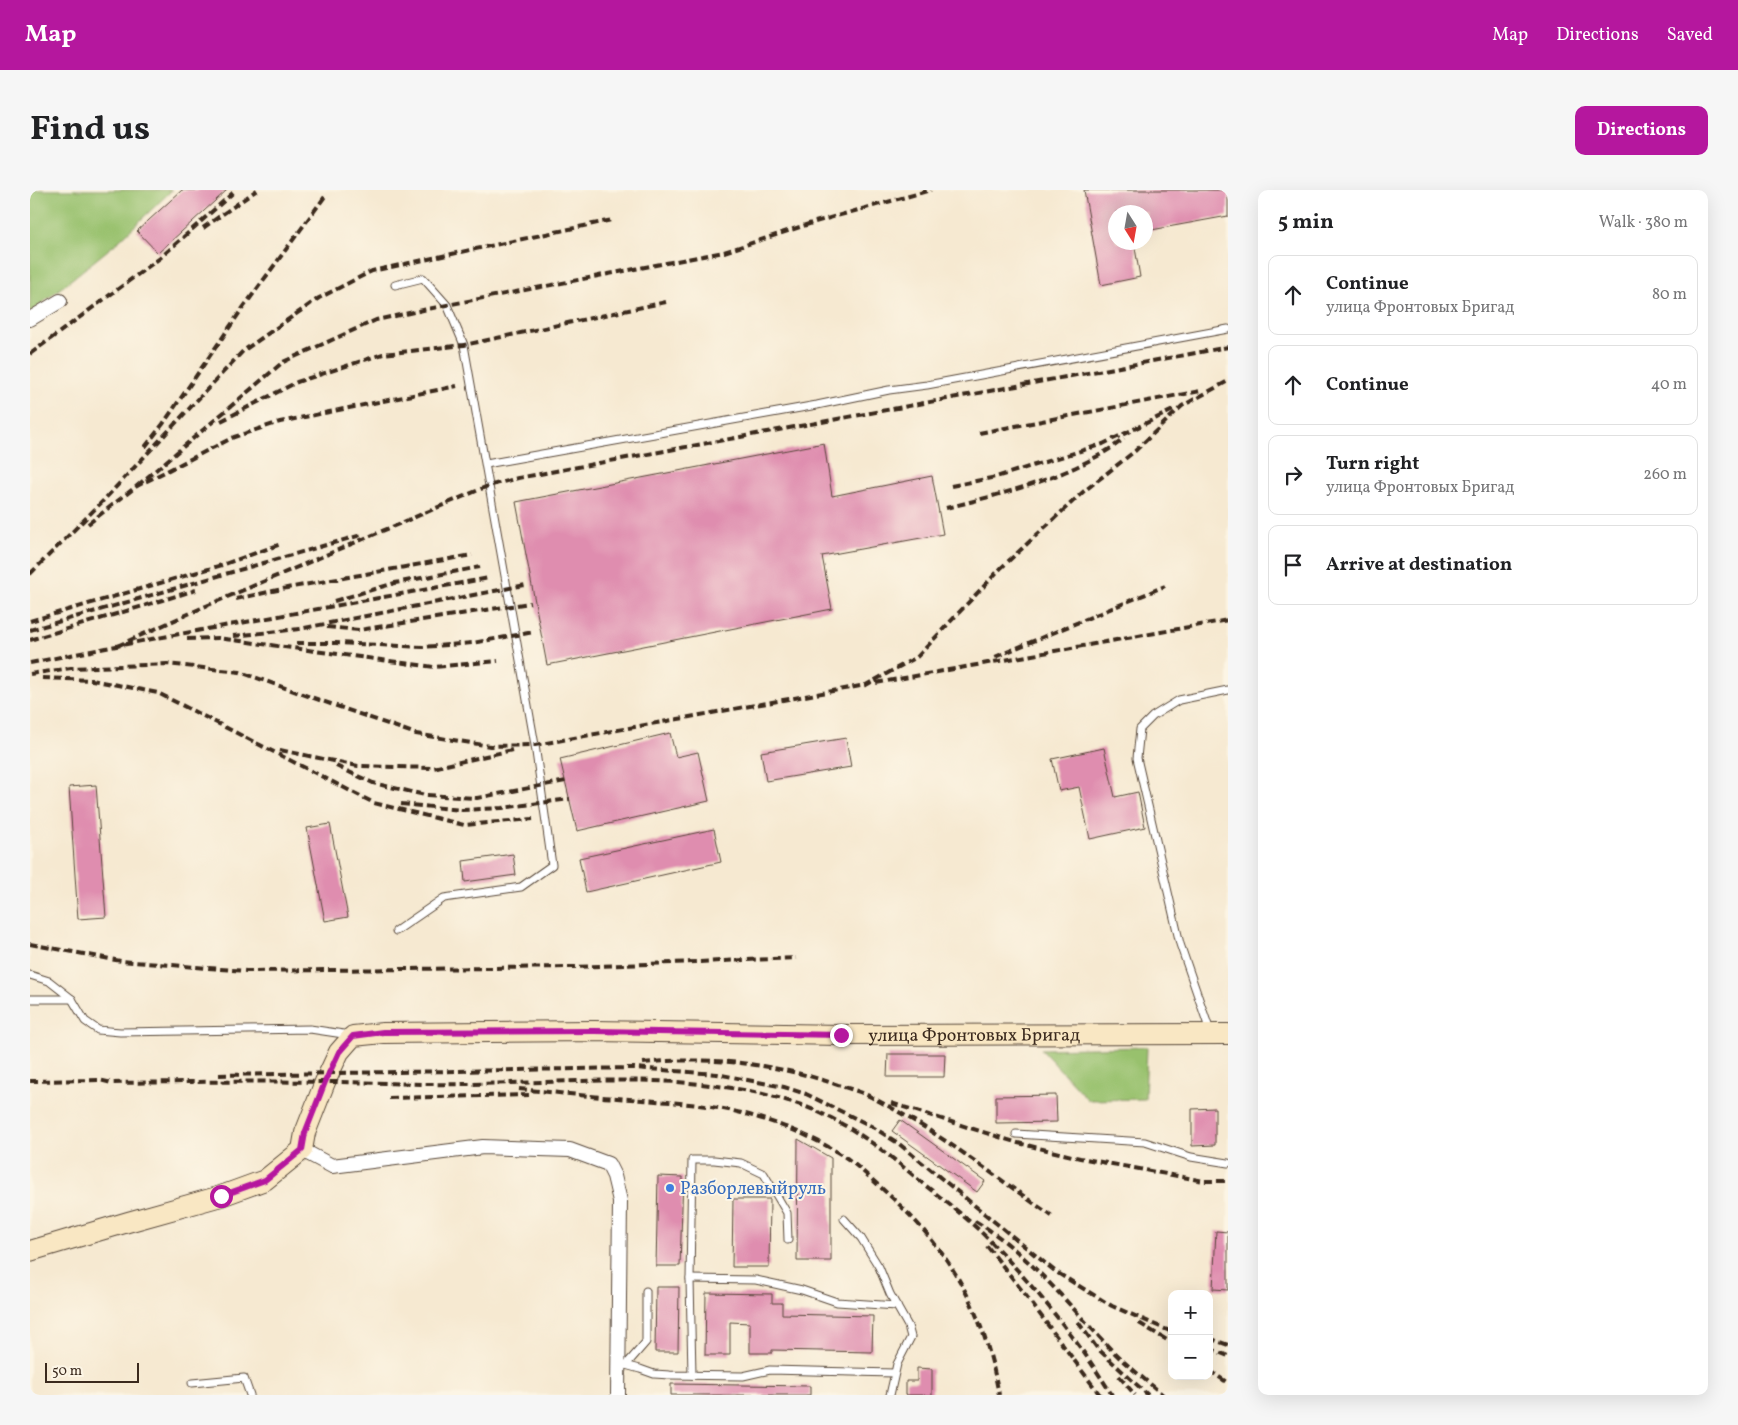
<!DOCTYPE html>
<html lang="en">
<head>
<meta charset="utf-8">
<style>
	body { margin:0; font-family:Vollkorn,serif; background:#f6f6f6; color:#202124 }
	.controls { position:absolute; right:15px; bottom:15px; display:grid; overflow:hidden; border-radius:10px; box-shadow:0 5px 20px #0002 }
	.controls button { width:45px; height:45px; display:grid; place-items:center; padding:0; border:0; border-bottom:1px solid #e0e0e0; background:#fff; color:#202124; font:25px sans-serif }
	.compass { position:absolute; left:1078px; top:15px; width:45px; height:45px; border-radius:50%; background:#fff; box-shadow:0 5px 20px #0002; rotate:169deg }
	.scale { position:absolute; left:15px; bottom:12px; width:94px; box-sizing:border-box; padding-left:5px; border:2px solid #3b2a1e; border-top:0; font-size:14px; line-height:18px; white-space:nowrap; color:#3b2a1e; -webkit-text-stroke:4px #fcf5e5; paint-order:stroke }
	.stop { position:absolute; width:15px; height:15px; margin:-11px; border:4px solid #b5179e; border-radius:50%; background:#fff }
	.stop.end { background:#b5179e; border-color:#fff; box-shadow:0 1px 5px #0008 }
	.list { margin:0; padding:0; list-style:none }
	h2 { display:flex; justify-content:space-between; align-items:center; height:65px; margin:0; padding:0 20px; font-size:21px }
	h2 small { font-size:16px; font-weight:400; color:#757577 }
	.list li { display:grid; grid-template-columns:32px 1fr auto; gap:15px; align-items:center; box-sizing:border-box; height:80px; margin:0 10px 10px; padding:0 10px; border:1px solid #e0e0e0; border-radius:10px }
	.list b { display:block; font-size:19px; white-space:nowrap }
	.list p { margin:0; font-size:16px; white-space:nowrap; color:#757577 }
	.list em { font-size:16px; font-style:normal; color:#757577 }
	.icon { flex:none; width:28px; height:28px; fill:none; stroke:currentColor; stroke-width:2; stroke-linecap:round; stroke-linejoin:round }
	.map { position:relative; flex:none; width:1198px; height:1205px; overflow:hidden; border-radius:10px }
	header { display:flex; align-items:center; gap:30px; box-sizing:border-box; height:70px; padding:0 25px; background:#b5179e; color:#fff }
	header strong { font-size:24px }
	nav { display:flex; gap:28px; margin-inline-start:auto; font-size:18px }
	.intro { display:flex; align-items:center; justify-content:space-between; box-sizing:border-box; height:120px; padding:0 30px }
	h1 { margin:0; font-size:35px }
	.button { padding:12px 22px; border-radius:10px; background:#b5179e; color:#fff; font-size:18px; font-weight:700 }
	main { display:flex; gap:30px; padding:0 30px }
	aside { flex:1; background:#fff; border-radius:10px; box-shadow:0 5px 20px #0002 }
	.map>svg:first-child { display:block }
</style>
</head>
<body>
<header>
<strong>Map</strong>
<nav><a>Map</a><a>Directions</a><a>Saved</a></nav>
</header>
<div class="intro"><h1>Find us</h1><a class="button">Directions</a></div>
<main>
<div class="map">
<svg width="1198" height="1205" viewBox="0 0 1198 1205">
	<rect width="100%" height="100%" fill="#fcf5e5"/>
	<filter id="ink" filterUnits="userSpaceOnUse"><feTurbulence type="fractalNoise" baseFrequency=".02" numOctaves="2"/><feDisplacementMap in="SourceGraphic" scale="10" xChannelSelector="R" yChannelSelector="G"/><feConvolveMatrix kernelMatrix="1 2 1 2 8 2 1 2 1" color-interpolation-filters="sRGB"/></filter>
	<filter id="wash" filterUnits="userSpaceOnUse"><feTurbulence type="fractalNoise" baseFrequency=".0096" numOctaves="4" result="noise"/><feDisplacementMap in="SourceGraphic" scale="20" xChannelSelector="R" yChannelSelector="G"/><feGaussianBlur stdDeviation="1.12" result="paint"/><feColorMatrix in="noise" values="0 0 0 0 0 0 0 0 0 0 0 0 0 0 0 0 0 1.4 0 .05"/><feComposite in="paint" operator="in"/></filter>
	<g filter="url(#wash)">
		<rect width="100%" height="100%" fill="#f6e9d1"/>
		<g fill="#98c16d" stroke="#6a7646">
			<polygon points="0,0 142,0 89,51 0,123"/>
			<polygon points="1117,857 1115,909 1058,910 1011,859"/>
		</g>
		<g id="blocks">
			<g fill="#df8daf">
				<polygon points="152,0 197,0 128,63 107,41"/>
				<polygon points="1054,0 1198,0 1198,26 1116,41 1116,22 1086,22 1086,52 1104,52 1110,87 1071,95"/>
				<polygon points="794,253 802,306 902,286 913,344 792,366 802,419 517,475 486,312"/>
				<polygon points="640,543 646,567 668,562 679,611 547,641 530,569"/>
				<polygon points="816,548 821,577 736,591 731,562"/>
				<polygon points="1074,558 1085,607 1108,602 1115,637 1060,649 1049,597 1029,601 1022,569"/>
				<polygon points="66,595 76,727 48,729 39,597"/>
				<polygon points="300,634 318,727 295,731 277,638"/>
				<polygon points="684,639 691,672 556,702 549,668"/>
				<polygon points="483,664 486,685 435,692 433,671"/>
				<polygon points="858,864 915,864 914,887 857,887"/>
				<polygon points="1026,905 1027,932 966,933 966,906"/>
				<polygon points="1185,918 1185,955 1162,956 1162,919"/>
				<polygon points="870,930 955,991 947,1002 862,941"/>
				<polygon points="768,949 801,968 801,1071 767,1071"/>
				<polygon points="628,986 653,987 650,1076 626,1076"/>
				<polygon points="703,1009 740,1009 739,1077 702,1077"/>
				<polygon points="1186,1041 1198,1042 1198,1100 1183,1099"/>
				<polygon points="626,1097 649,1097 648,1162 625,1162"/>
				<polygon points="676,1103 742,1104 742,1113 752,1113 752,1124 843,1126 842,1162 742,1160 742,1163 720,1163 720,1133 700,1132 700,1165 675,1165"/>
				<polygon points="887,1178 902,1179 902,1205 876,1205 876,1191 887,1191"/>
				<polygon points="641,1194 780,1196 780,1205 641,1205"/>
			</g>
		</g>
	</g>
	<g filter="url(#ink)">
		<use href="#blocks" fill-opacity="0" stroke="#574739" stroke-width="1"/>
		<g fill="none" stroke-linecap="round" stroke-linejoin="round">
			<g stroke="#574739" stroke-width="9">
				<g id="lane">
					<polyline points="365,95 393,88 417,115 434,155 505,555 522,675 491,697 414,708 366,741"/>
					<polyline points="456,274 787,215 859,200 897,195 1198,139"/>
					<polyline points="0,785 19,791 42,809 55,831 68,840 90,842 280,839 320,845"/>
					<polyline points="0,809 42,809"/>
					<polyline points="1180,841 1150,754 1107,568 1110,539 1123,526 1149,510 1198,500"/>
					<polyline points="986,944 1115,952 1161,967 1198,973"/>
					<polyline points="814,1029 831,1048 849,1077 860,1104 878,1136 881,1147 867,1174 860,1205"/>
					<polyline points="660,1089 726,1090 772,1100 807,1112 867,1116"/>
					<polyline points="588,1173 610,1179 624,1184 640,1185 713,1186 740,1180 864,1183"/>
					<polyline points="596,1175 616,1152 616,1101"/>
					<polyline points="662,1185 660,1089 662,970 684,970 711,973 734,984 757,1023 758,1050"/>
					<polyline points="162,1193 214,1188 220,1205"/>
				</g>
			</g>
			<g stroke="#574739" stroke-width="16">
				<g id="street">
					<polyline points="0,129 30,111"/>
					<polyline points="272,960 302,976 453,957 540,960 578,974 584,986 590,1011 588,1205"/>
				</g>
			</g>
			<g stroke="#574739" stroke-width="22">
				<g id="secondary">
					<path id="s1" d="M0 1061 98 1032 191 1006 235 990 272 960 275 943 295 892 309 862 323 846 353 843 564 841 811 845 1198 844"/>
				</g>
			</g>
			<use href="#lane" stroke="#fff" stroke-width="7"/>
			<use href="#street" stroke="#fff" stroke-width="14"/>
			<use href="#secondary" stroke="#f9e7c3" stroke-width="20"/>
			<g stroke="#3b2a1e" stroke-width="4" stroke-dasharray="8 4" stroke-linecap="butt">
				<polyline points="173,38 227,0"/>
				<polyline points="0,164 130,68 206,0"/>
				<polyline points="191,231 267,192 353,164 434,155 636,112"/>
				<polyline points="949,243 1170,201"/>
				<polyline points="115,257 133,234 210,122 296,5"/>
				<polyline points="107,296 253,172 346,130 417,115 694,62 785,32 901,0"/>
				<polyline points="921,296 966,287 1073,254 1143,220"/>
				<path d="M916 318C976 303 1045 286 1094 249"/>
				<polyline points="58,334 107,296 204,247 250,232 427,196"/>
				<polyline points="0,384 72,312 213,161 289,108 342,81 582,30"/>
				<polyline points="206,409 257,398 442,365"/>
				<polyline points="304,411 365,393 450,377"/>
				<polyline points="0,431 192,375 251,354"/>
				<polyline points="297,437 329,440 500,413"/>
				<polyline points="0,440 331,345"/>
				<polyline points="203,446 269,439 495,395"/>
				<polyline points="157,449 188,448 404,477 468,471"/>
				<polyline points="0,450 166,400"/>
				<polyline points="266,453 306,453 393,457 442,453 504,442"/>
				<polyline points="87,456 176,416 458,296 488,288 1198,157"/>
				<polyline points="965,467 1135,396"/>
				<polyline points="0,473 122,449 459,388"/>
				<polyline points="0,484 41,478 137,474 210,482 386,544 460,556 505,555 836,495 887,467 971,378 1053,302 1105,261 1152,216 1198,191"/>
				<polyline points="12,488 62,490 128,503 344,613 434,635 503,629"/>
				<polyline points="846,493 1198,430"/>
				<polyline points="250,560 328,576 403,578 482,560"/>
				<polyline points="306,576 343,593 395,605 447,608 536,591"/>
				<polyline points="371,614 432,620 472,618 540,609"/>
				<polyline points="0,754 91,771 216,781 543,777 766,768"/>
				<path d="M613 873C678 866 743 873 805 894 816 898 830 901 841 907 905 939 963 985 1022 1026"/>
				<polyline points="189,885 604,878 687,884 754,897 776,904 841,936 868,953 1026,1082 1082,1116 1142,1142"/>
				<path d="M0 891 69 890 82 893C154 892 225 891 297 892 344 892 391 895 438 894 545 893 665 879 768 914 815 930 854 960 891 992 915 1011 939 1029 960 1051 1005 1097 1048 1150 1082 1205"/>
				<path d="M489 899C521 902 554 906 587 908 634 912 683 913 729 928 759 937 792 951 818 969 832 980 845 992 858 1004 921 1061 954 1121 969 1205"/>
				<polyline points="359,908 499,905"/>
				<polyline points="861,913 988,953 1050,968 1174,991 1198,991"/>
				<path d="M945 1031C995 1060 1036 1112 1076 1154 1093 1173 1114 1188 1133 1205"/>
				<polyline points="957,1056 994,1103 1070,1205"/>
				<polyline points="1048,1132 1067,1158 1118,1205"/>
				<polyline points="1109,1133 1142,1153"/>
				<polyline points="1179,1148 1198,1155"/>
				<polyline points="1179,1158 1198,1166"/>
				<polyline points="1179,1180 1198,1193"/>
				<polyline points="1089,1186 1105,1205"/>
			</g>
		</g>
	</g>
	<g fill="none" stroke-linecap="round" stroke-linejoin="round" filter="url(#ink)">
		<polyline stroke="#b5179e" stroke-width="6" points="191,1006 235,990 272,960 275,943 295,892 309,862 323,846 353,842 564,841 811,845"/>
	</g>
	<circle fill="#3f7fe0" stroke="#fcf5e5" stroke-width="2" cx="640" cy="998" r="5"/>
	<g text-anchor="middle" stroke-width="4" stroke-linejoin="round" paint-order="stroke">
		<g font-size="18" fill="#3b2a1e" stroke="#fcf5e5">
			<text dy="6" stroke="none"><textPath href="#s1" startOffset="1041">улица Фронтовых Бригад</textPath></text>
		</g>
		<g font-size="18" fill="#366cbe" stroke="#fcf5e5" text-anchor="start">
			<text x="650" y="1004">Разборлевыйруль</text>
		</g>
	</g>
</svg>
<div class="controls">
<button>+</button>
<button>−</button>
</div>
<svg class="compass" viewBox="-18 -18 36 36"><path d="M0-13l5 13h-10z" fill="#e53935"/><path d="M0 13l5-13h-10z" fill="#757577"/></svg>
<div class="scale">50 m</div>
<div class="stop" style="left:191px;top:1006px"></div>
<div class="stop end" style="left:811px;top:845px"></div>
</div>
<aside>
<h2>5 min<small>Walk · 380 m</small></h2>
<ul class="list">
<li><svg class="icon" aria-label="ahead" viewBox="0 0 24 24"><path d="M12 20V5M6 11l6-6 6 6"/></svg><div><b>Continue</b><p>улица Фронтовых Бригад</p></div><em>80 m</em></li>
<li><svg class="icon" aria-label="ahead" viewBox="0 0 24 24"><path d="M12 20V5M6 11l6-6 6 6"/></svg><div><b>Continue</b></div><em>40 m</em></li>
<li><svg class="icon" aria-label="right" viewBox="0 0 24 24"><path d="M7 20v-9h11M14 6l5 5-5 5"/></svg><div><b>Turn right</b><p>улица Фронтовых Бригад</p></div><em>260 m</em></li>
<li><svg class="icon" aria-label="arrive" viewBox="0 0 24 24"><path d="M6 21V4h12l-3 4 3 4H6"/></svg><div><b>Arrive at destination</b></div></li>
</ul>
</aside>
</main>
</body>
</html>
